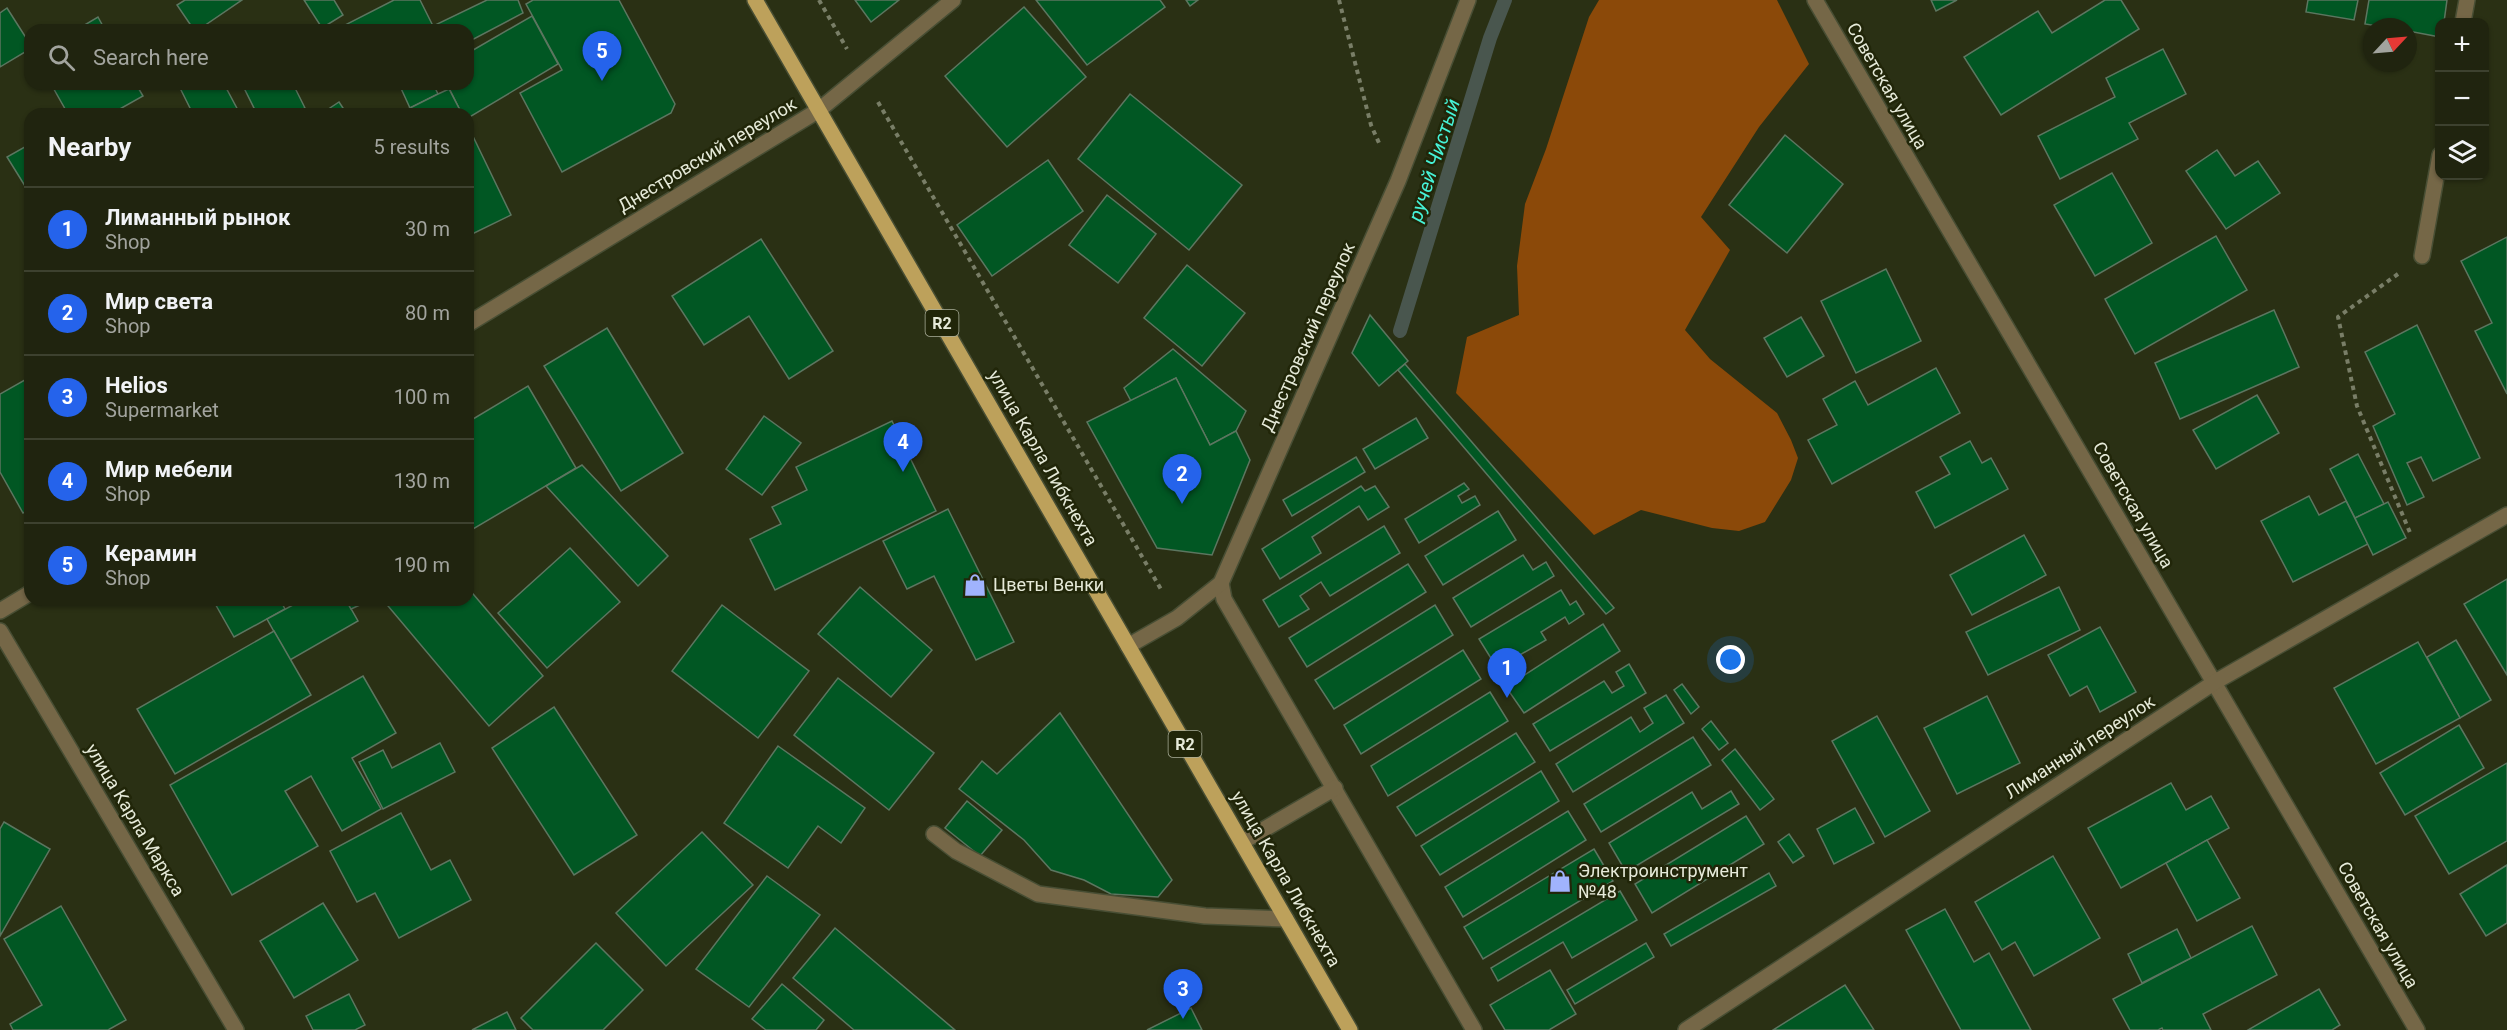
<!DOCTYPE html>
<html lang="en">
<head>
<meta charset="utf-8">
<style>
	body { margin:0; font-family:Roboto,sans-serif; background:#282c18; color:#f1f3f6 }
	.controls { position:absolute; right:18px; top:18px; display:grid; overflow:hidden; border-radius:12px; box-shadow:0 2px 4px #0004 }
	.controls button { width:54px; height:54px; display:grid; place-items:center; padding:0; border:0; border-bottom:2px solid #3d412f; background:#20240f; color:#f1f3f6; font:30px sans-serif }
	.compass { position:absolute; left:2363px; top:18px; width:54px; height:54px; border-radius:50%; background:#20240f; box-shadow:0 2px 4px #0004; rotate:64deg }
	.you { position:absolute; left:1731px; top:660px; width:21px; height:21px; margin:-15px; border:4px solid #fff; border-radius:50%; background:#1a73e8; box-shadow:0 0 0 9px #1a73e833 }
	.badge { display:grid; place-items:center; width:39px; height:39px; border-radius:50%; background:#2563eb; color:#fff; font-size:20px; font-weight:700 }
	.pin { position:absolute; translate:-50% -50px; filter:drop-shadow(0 2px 3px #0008) }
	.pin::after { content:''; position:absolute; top:32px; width:21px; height:18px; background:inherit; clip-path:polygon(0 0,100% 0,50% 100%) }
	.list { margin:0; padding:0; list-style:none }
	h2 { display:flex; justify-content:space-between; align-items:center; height:78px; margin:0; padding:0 24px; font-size:26px }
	h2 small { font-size:20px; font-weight:400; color:#a2a49e }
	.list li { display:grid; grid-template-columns:39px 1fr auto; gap:18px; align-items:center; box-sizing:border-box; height:84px; padding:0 24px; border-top:2px solid #3d412f }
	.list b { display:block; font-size:22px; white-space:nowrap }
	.list p { margin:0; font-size:20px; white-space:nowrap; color:#a2a49e }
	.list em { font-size:20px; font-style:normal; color:#a2a49e }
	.icon { flex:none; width:33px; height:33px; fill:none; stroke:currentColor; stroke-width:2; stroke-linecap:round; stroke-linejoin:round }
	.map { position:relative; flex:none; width:2507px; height:1030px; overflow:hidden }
	.search { position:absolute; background:#20240f; box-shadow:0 2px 4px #0004; left:24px; top:24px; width:450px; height:66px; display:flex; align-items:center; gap:15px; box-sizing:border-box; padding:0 21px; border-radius:18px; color:#a2a49e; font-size:22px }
	.panel { position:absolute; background:#20240f; box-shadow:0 2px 4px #0004; left:24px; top:108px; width:450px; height:498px; border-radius:18px }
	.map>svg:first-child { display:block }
</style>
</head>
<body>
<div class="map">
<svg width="2507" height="1030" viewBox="0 0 2507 1030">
	<rect width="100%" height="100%" fill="#2a3014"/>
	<polygon fill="#8b4909" points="1599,0 1777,0 1809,64 1759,127 1701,217 1730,250 1685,330 1710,359 1777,413 1791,440 1798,458 1791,480 1765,522 1739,531 1712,528 1641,510 1594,535 1456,393 1467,337 1519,315 1517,266 1525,204 1546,149 1589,17"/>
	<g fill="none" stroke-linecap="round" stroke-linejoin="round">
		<polyline stroke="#49564e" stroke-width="14" points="1400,331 1490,38 1505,0"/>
	</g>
	<g fill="#015723" stroke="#5c7660" stroke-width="1.5">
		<polygon points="185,0 242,0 198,30 194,30 177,5"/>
		<polygon points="304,0 334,0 343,15 322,28"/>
		<polygon points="394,0 420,0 435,30 347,30 345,25"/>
		<polygon points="487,0 518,0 523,13 468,42 468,30 435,30 433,26"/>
		<polygon points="533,0 619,0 675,104 671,113 562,172 520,93 562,70 526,4"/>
		<polygon points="855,0 899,0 871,22"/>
		<polygon points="1036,0 1160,0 1165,7 1087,65"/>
		<polygon points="1186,0 1198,0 1190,6"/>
		<polygon points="1931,0 1957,0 1936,11"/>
		<polygon points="2105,0 2121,0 2139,29 2001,115 1964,57 2038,11 2052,33"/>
		<polygon points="2308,0 2358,0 2354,20 2306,12"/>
		<polygon points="2369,0 2447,0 2444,22 2440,22 2440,37 2408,31 2408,27 2384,27 2365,24"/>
		<polygon points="1024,7 1086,77 1007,147 945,76"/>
		<polygon points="7,8 30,44 30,49 0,67 0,13"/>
		<polygon points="532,16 558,64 468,118 468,114 462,114 447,84 468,84 468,53"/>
		<polygon points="98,17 105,30 76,30"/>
		<polygon points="2163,49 2186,94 2129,123 2138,139 2060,179 2038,136 2115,97 2106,78"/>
		<polygon points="51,84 136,84 143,96 111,114 68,114"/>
		<polygon points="178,84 224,84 240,114 193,114"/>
		<polygon points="242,84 293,84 305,108 291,114 257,114"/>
		<polygon points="399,84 433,84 438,94 410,108"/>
		<polygon points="449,89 462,114 398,114 438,94"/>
		<polygon points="1130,94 1242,185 1189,250 1078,159"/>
		<polygon points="339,102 347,114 321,114"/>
		<polygon points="468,126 511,215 468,236"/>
		<polygon points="1785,135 1843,184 1787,253 1729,205"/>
		<polygon points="30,144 30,194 7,157"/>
		<polygon points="2217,150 2235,176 2258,161 2280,193 2226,229 2186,171"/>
		<polygon points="1048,160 1083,211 992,276 957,225"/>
		<polygon points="2112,173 2152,243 2095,276 2054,205"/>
		<polygon points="1107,195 1156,234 1118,283 1069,245"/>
		<polygon points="2216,236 2247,290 2135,354 2105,299"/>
		<polygon points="2507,237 2507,394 2475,331 2492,323 2461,261"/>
		<polygon points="761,239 833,351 789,379 749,316 704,345 672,296"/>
		<polygon points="1187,265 1245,313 1202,366 1144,318"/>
		<polygon points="1886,269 1921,341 1856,373 1821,301"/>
		<polygon points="2274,310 2299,367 2180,419 2155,363"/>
		<polygon points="1370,315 1408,361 1379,386 1352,353"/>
		<polygon points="1801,317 1824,356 1787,377 1764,338"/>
		<polygon points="2417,325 2480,458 2433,481 2421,457 2407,463 2424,497 2407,505 2373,426 2395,414 2365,352"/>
		<polygon points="607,328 683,453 621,491 544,366"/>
		<polygon points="1173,349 1246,411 1236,431 1210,445 1176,378 1131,401 1124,388"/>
		<polygon points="1405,364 1614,608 1606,614 1398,370"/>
		<polygon points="1936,368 1960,413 1832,484 1808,440 1837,425 1823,399 1855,381 1868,405"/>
		<polygon points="30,377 30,509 23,513 0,472 0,394"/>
		<polygon points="1176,378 1210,445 1236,431 1250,460 1212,555 1157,548 1087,422"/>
		<polygon points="528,386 576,468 468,532 468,422"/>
		<polygon points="2257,395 2279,433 2216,469 2193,430"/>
		<polygon points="764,416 801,443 762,495 726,469"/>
		<polygon points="1416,418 1428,438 1375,469 1363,449"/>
		<polygon points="892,421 936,511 775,590 750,539 781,524 772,507 807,490 796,467"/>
		<polygon points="1970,441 1982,463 1991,458 2008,489 1935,528 1916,492 1950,474 1940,457"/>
		<polygon points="2358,454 2384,504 2355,518 2330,469"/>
		<polygon points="1356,457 1365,472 1292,516 1283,500"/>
		<polygon points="582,465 668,556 638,586 546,486"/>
		<polygon points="1464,483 1469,489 1458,496 1462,503 1475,496 1480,505 1419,543 1405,519"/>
		<polygon points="1361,486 1365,491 1375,486 1389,507 1368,520 1359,506 1312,537 1321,553 1280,579 1262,549"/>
		<polygon points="2309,496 2319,515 2346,501 2368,544 2293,582 2261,521"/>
		<polygon points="2388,502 2406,538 2373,555 2355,518"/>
		<polygon points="948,509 1014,642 976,660 934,576 907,589 883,541"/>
		<polygon points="1498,511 1516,540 1443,585 1425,556"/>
		<polygon points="1384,526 1400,553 1330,596 1321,582 1300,596 1309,609 1279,627 1263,600"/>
		<polygon points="2024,535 2046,575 1972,615 1950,575"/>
		<polygon points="570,548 620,602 547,668 498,613"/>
		<polygon points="1523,555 1533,570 1546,562 1554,576 1471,627 1453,598"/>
		<polygon points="1408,564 1426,592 1307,667 1289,638"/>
		<polygon points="2507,579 2507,675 2464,604"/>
		<polygon points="860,587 932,650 891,697 818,634"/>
		<polygon points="2059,587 2080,630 1988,675 1966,632"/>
		<polygon points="468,588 543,676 489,726 383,600 468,600"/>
		<polygon points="1561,590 1570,605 1576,601 1584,614 1569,624 1565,617 1541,632 1546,640 1497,668 1479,639"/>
		<polygon points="213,600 280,600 285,609 234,637"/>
		<polygon points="302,600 346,600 358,621 290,660 267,619"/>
		<polygon points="346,600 371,600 351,609"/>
		<polygon points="722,605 809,671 758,738 672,671"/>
		<polygon points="1435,605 1453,635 1334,709 1315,680"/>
		<polygon points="1603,624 1620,651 1524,713 1506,687"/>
		<polygon points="2100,627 2136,692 2100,712 2087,686 2070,696 2048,655"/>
		<polygon points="274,631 311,695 175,774 137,709"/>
		<polygon points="2456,640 2491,700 2460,718 2427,657"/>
		<polygon points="2418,642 2460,718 2376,764 2334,688"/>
		<polygon points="1463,650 1481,679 1361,754 1344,725"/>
		<polygon points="1629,664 1646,693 1550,751 1533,724 1604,681 1612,693 1624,686 1616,672"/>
		<polygon points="363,676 396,733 352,758 381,809 342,831 311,776 285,791 318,846 232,895 170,785"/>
		<polygon points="838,678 934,753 889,810 794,735"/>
		<polygon points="1682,684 1699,707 1691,714 1674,690"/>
		<polygon points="1490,692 1508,721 1388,796 1371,766"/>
		<polygon points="1666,695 1684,723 1573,792 1556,764 1631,717 1640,732 1653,723 1644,708"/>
		<polygon points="1987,696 2020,763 1957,794 1924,728"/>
		<polygon points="554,707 637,835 574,875 492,748"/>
		<polygon points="1060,713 1172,880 1158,897 1111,894 1084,880 1051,870 1024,840 959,789 982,761 997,774"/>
		<polygon points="1877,716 1930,811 1885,837 1832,741"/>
		<polygon points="1711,721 1728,743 1719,750 1702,729"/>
		<polygon points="2459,725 2484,768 2405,815 2380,773"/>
		<polygon points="1516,733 1535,762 1416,836 1397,807"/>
		<polygon points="1693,737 1711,765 1601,832 1584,804"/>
		<polygon points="440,743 455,772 383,809 359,762 383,750 392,768"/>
		<polygon points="778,746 865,808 841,843 818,826 788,868 724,823"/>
		<polygon points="1735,749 1774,799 1760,810 1722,760"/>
		<polygon points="2507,763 2507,841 2449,874 2415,816"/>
		<polygon points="1541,771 1559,801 1440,875 1421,846"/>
		<polygon points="2171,783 2186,810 2211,796 2229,828 2121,888 2088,828"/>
		<polygon points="1731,791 1739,804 1626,872 1609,843 1692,792 1702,809"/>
		<polygon points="967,801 1002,830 980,856 945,828"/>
		<polygon points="1855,808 1874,843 1834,864 1817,829"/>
		<polygon points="1568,811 1586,840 1463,917 1445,887"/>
		<polygon points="401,813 431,870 450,860 471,900 399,938 375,893 357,902 330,851"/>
		<polygon points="1746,816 1764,844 1652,913 1635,884"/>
		<polygon points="4,822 50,849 0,936 0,829"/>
		<polygon points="702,832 753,885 666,966 616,913"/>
		<polygon points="1789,834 1804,856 1793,863 1778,842"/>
		<polygon points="2207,840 2240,898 2197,921 2166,863"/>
		<polygon points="1594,849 1613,881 1483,959 1464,927"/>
		<polygon points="2053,856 2100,938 2034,976 2015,942 2002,950 1975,902"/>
		<polygon points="2507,865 2507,923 2486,936 2460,894"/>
		<polygon points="1769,873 1776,886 1671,946 1664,934"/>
		<polygon points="767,876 820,915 749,1007 696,969"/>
		<polygon points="1620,891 1637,920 1572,958 1563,942 1498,981 1491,968"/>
		<polygon points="323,903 358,960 294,998 260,941"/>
		<polygon points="61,906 126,1020 108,1030 13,1030 10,1024 42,1005 4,939"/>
		<polygon points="1945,909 1974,962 1989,953 2031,1030 1961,1030 1906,930"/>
		<polygon points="2252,926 2277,975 2203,1014 2211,1030 2163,1030 2162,1028 2158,1030 2130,1030 2113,999"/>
		<polygon points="835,928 955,1030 854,1030 793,978"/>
		<polygon points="2177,929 2191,958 2142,983 2128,954"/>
		<polygon points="596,943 643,990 603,1030 533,1030 521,1018"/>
		<polygon points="1646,943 1654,957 1575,1004 1567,990"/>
		<polygon points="1550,970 1576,1014 1549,1030 1505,1030 1490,1005"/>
		<polygon points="782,984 824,1020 816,1030 766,1030 752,1019"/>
		<polygon points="1845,985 1874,1030 1773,1030"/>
		<polygon points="2319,989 2340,1025 2332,1030 2248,1030"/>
		<polygon points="349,994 365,1025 355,1030 313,1030 306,1016"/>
		<polygon points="1191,1008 1202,1030 1147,1030"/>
		<polygon points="507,1012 516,1030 472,1030"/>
	</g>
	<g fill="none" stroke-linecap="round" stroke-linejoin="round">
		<g stroke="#484e34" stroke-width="18">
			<g id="service">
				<polyline points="819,110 953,0"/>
				<polyline points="1221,583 1224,599 1474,1030"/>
				<polyline points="934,834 956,851 1038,894 1205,916 1286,919"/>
				<polyline points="1242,842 1335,788"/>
			</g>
		</g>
		<g stroke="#484e34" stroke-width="18">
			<g id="minor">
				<polyline points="1815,0 2417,1030"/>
				<polyline points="2463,22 2467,0"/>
				<polyline points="2422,256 2440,155"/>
				<polyline points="468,324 819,110"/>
				<polyline points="0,611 30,593"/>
				<polyline points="0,631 236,1030"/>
				<polyline points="1128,646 1177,618 1221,583 1398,181 1468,0"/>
				<polyline points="1686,1030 2215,682 2507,515"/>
			</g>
		</g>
		<g stroke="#484e34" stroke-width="18">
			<polyline id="primary" points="755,0 1350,1030"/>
		</g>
		<g stroke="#797e67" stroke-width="4" stroke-dasharray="4.5 4.5" stroke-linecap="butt">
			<polyline points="819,0 847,49"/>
			<polyline points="1339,0 1371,125 1379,143"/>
			<polyline points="878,102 1162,591"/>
			<polyline points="2398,274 2338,317 2357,406 2411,535"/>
		</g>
		<use href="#service" stroke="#756747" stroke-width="15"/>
		<use href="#minor" stroke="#756747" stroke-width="15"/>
		<use href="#primary" stroke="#bda15b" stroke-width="15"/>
	</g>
	<defs>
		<g id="shop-bare" transform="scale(1.8)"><path d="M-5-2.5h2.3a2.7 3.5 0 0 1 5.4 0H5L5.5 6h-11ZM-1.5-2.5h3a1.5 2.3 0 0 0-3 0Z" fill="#a0b3fd" stroke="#212609" stroke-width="2.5" paint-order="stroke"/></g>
	</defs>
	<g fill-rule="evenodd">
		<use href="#shop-bare" x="975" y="585"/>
		<use href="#shop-bare" x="1560" y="881"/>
	</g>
	<g text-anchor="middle" stroke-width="5" stroke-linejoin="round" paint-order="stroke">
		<g fill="#212609" stroke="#abaf9b" stroke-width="1.5">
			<rect x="925.5" y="310" width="33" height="26" rx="4.5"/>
			<rect x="1168.5" y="731" width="33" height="26" rx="4.5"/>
		</g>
		<g font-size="16" font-weight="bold" fill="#e6ead9">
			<text x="942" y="329">R2</text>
			<text x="1185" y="750">R2</text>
		</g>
		<g font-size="18" fill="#e6ead9" stroke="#212609">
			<text transform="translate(1887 86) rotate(60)" y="6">Советская улица</text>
			<text transform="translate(707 155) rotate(-31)" y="6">Днестровский переулок</text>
			<text transform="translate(1308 337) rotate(-66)" y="6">Днестровский переулок</text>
			<text transform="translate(1043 458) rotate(60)" y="6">улица Карла Либкнехта</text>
			<text transform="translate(2133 505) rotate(60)" y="6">Советская улица</text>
			<text transform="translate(2080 747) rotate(-33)" y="6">Лиманный переулок</text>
			<text transform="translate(135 820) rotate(59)" y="6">улица Карла Маркса</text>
			<text transform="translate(1286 879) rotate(60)" y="6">улица Карла Либкнехта</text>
			<text transform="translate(2378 925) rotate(60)" y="6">Советская улица</text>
		</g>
		<g font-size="18" fill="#e6ead9" stroke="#212609" text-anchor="start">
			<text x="993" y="591">Цветы Венки</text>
			<text x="1578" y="877">Электроинструмент<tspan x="1578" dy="21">№48</tspan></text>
		</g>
		<g font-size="20" font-style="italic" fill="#46f2d7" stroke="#212609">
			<text transform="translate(1434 160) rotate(-72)" y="7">ручей Чистый</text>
		</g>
	</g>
</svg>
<div class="controls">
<button>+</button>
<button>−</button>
<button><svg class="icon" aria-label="layers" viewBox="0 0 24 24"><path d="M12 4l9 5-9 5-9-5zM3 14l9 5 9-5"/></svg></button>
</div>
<svg class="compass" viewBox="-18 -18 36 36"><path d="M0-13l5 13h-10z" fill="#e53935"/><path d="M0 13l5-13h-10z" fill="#a2a49e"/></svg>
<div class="you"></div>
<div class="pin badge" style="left:1507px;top:698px">1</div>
<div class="pin badge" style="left:1182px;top:504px">2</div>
<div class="pin badge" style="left:1183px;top:1019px">3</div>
<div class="pin badge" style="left:903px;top:472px">4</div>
<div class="pin badge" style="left:602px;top:81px">5</div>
<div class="search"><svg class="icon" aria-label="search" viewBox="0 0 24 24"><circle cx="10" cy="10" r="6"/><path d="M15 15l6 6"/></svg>Search here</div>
<section class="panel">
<h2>Nearby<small>5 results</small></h2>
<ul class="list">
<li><span class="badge">1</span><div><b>Лиманный рынок</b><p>Shop</p></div><em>30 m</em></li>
<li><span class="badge">2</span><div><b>Мир света</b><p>Shop</p></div><em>80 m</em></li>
<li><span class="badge">3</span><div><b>Helios</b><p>Supermarket</p></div><em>100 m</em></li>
<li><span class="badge">4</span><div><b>Мир мебели</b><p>Shop</p></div><em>130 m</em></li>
<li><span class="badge">5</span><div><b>Керамин</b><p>Shop</p></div><em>190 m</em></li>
</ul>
</section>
</div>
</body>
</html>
